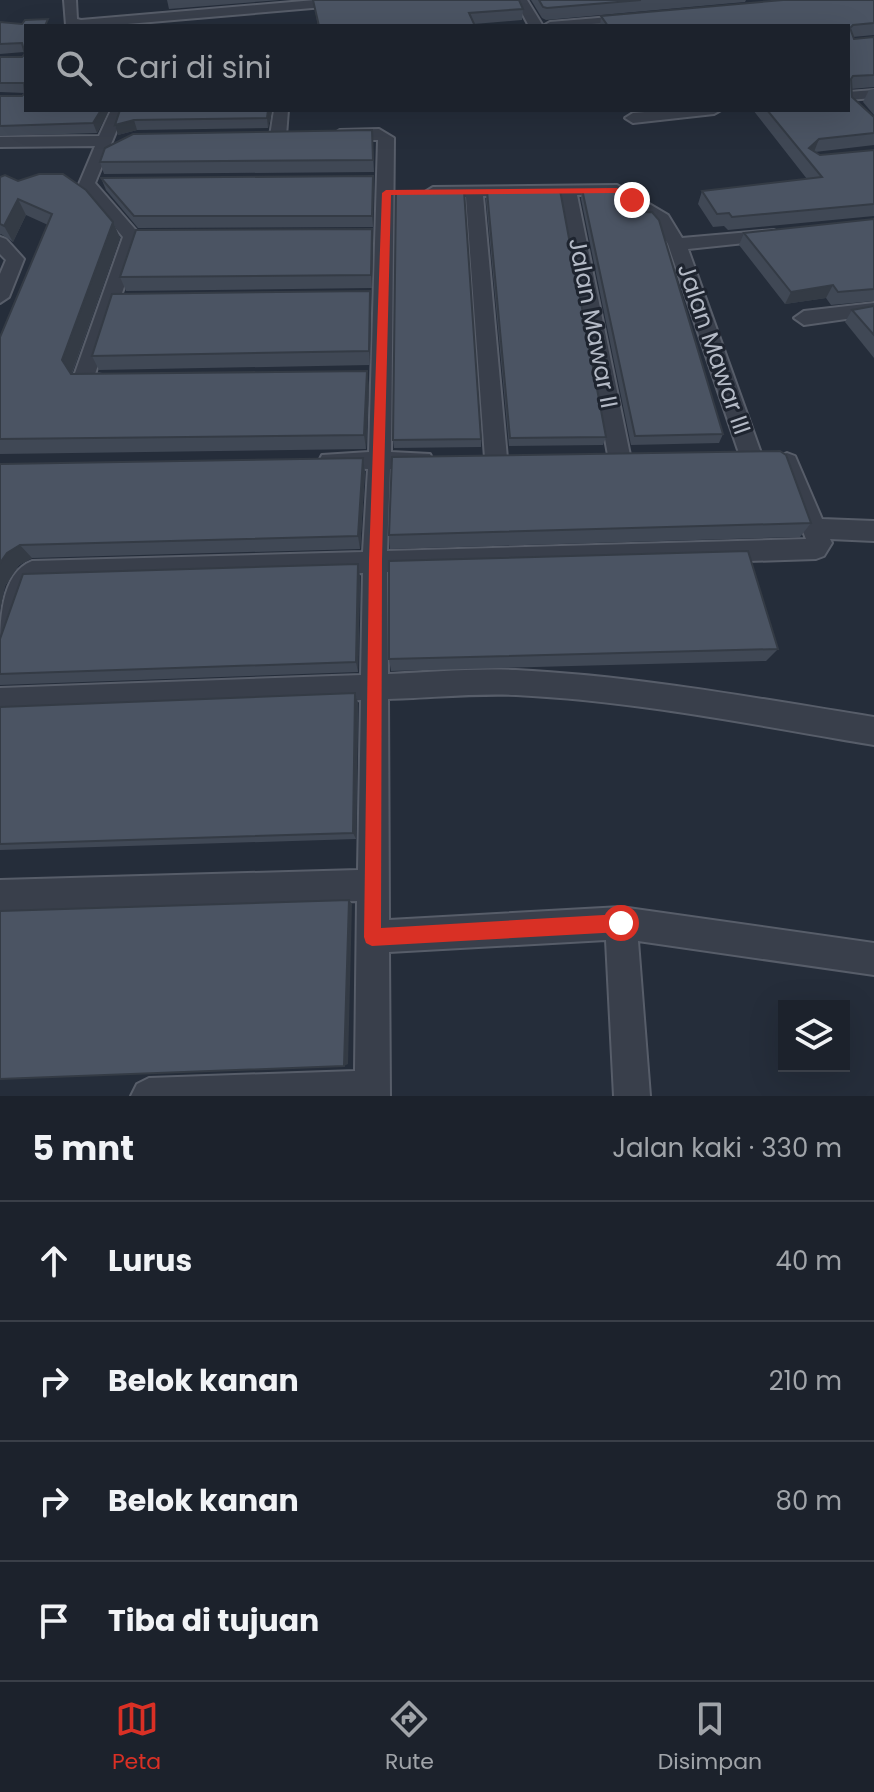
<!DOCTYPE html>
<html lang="id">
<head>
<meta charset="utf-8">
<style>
	body { margin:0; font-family:Poppins,sans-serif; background:#252a34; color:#f1f3f6 }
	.controls { position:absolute; right:24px; bottom:24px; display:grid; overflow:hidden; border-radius:0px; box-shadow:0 8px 32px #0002 }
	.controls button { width:72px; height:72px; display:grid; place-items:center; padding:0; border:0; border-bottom:2px solid #3a3f48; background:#1c222c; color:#f1f3f6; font:40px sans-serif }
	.stop { position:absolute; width:24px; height:24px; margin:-18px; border:6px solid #d93025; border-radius:50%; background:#fff }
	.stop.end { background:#d93025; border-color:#fff; box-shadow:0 2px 8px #0008 }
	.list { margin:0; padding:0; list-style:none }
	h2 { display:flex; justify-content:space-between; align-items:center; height:104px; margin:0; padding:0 32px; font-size:34px }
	h2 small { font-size:26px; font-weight:400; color:#a0a4a9 }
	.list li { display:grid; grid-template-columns:52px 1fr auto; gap:24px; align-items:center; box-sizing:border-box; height:120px; padding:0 32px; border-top:2px solid #3a3f48 }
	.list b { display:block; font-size:30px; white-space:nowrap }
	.list em { font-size:26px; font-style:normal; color:#a0a4a9 }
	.icon { flex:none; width:44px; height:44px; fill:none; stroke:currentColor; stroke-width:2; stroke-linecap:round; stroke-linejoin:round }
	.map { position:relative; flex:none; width:874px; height:1096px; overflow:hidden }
	.search { position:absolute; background:#1c222c; box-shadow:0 8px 32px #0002; left:24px; right:24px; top:24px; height:88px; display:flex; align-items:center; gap:20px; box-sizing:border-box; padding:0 28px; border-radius:0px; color:#a0a4a9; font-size:30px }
	.sheet { height:584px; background:#1c222c }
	nav { display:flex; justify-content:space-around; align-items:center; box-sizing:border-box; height:112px; border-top:2px solid #3a3f48; background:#1c222c; font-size:22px; color:#a0a4a9 }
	nav a { display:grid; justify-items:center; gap:4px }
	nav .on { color:#d93025 }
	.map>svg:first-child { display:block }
</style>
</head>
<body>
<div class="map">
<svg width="874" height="1096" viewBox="0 0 874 1096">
	<rect width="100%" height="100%" fill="#252d3a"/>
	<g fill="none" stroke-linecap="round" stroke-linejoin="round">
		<g stroke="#575d69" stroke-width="4">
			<g id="minor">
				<polygon points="64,0 76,0 77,19 81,20 315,0 365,0 359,4 104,26 66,25"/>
				<polygon points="515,0 527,0 543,26 529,26"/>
				<polygon points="634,15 639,16 639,22 543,26 550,22"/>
				<polygon points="874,90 874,98 848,100 848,92"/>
				<path d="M111 110H125L95 183 141 236 95 374 116 377 119 382 116 387C100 392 83 392 74 376L123 237 79 184 95 146 0 147V137L99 136Z"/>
				<polygon points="274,110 288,110 286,136 278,141 270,136"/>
				<polygon points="668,110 721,110 714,114 633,123 625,118 633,113"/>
				<path d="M379 129 394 138 391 452 430 454 433 460 430 466 390 469 387 551 806 539 776 462 779 456 787 453 795 456 822 519 874 521V541L830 539 832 543 824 556 816 559 387 572 388 674C430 672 474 668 516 670 636 676 755 698 874 717V745C755 725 637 701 516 695 474 693 430 698 388 699L389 920 621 907 874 943V975L638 941 650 1096H614L606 940 389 952 390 1096H131L137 1084 149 1078 355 1071 357 901 0 912V880L358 870 361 700 0 714V688L361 675 363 573 33 583 13 645 9 653 0 657C0 623 0 573 32 561L363 552 368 469 322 467 319 461 322 455 369 452 378 140H340L332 135 340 130Z"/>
				<polygon points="617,185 668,215 682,238 774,230 783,235 774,240 688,249 761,453 758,459 750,462 742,459 739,453 668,244 655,222 613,195 577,195 630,455 627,461 619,464 611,461 608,455 561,196 483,196 507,458 504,464 496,467 488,464 485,458 466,197 433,197 425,192 433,187"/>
				<polygon points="0,237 6,239 24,259 9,297 0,303 0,274 6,260 0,254"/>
				<polygon points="874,303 874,315 804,325 794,318 804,311"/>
			</g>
		</g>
		<use href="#minor" fill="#393f4b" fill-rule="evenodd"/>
	</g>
	<g fill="#404855">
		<polygon points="167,0 280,0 169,9"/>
		<polygon points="313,0 523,9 522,20 474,24 475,26 318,26"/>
		<polygon points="531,0 746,0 745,2 546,20 542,18"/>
		<polygon points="874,0 874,35 853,37 854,39 874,37 874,87 851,89 852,97 874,117 874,145 815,152 820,155 874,150 874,216 728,230 724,226 713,227 698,204 702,191 807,179 753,110 848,110 848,26 600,26 601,16"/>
		<polygon points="0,22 26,26 26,110 109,110 97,133 0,136 0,96 22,96 25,93 0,92 0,57 22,57 25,54 24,52 0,54"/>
		<polygon points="874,89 874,115 863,102 869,90"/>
		<polygon points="120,110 272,110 268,128 137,130 118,135 115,125"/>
		<polygon points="372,130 374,172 104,174 100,162"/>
		<polygon points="373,176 373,227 138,228 106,190 101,178"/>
		<polygon points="0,177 113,222 120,238 72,374 369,386 366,449 0,454 0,337 48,225 26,215 13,242 1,234 0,235"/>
		<polygon points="582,189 622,213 723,434 719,443 631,445 581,199"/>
		<polygon points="487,191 606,437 603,445 509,446 486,200"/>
		<polygon points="874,219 874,301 831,305 826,298 785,304 739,245 744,233"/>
		<polygon points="373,243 372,288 126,291 120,277"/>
		<polygon points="371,306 370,365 99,370 92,356"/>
		<polygon points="874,306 874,358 845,322 852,310"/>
		<polygon points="481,439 481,447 394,448 393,440"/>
		<polygon points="363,458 365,472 360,549 32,558 19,565 5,586 0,609 0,464"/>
		<polygon points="811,523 800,537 390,549 389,535"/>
		<polygon points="360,576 358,672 0,685 0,639"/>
		<polygon points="778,649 766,661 572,666 391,671 389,659"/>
		<polygon points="355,693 358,703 356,839 0,850 0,707"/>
	</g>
	<g fill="#343b45">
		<polygon points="101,110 109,110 97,133 93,123"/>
		<polygon points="268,110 272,110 268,128 267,118"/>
		<polygon points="134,120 137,130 118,135 115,125"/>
		<polygon points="819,139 814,152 809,148"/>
		<polygon points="373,176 374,188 373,227 372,216"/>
		<polygon points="18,199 26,215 13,242 4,226"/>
		<polygon points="113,222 120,238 71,375 62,360"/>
		<polygon points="372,229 373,243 372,288 371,275"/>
		<polygon points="833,285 826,298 785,304 791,292"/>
		<polygon points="370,291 371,306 370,365 369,351"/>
		<polygon points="367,371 369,386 366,449 364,435"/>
		<polygon points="363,458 365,472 360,549 358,536"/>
		<polygon points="20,545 32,558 19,565 5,586 0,609 0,563 7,553"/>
		<polygon points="358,564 360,576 358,672 356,662"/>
		<polygon points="355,693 358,703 356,839 353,833"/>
		<polygon points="349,900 352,904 348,1064 344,1066"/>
	</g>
	<g fill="#4b5463" stroke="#343b45" stroke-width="2">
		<polygon points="313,0 519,0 523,9 469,13 475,26 319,26"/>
		<polygon points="539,0 641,0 547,8 543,7"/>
		<polygon points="783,0 874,0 874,23 853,25 850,28 854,39 874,37 874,75 853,76 851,79 852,97 874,117 874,133 819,139 809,148 820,155 874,150 874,204 732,217 729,213 717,214 702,191 822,177 767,110 848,110 848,26 608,26 601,16"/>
		<polygon points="48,19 45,26 26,26 26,110 101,110 93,123 0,126 0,96 22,96 25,93 24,83 0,83 0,57 22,57 25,54 22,43 0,44 0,22 22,24 25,20"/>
		<polygon points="120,110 268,110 267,118 134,120 115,125"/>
		<polygon points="372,130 373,160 100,162 105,148 133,134"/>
		<polygon points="39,174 63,174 86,190 113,222 62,360 71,374 367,371 364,435 0,439 0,337 52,214 18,199 4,226 0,224 0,177 5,175 18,181"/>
		<polygon points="373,176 372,216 134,216 101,178"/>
		<polygon points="582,189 616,189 622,213 652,212 659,220 723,434 635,436"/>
		<polygon points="560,190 606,437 510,438 487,191"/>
		<polygon points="464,191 481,439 393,440 396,192"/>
		<polygon points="874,219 874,289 838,292 833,285 791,292 744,233"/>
		<polygon points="372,229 371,275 120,277 136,230"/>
		<polygon points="370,291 369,351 92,356 112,294"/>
		<polygon points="874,306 874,335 852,310"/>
		<polygon points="780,451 786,455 811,523 389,535 392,457"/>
		<polygon points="363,458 358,536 20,545 7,553 0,563 0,464"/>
		<polygon points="748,551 778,649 389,659 389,561"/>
		<polygon points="358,564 356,662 0,674 0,639 23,574"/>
		<polygon points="355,693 353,833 0,844 0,707"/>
		<polygon points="349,900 344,1066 0,1079 0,911"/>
	</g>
	<polygon fill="#d93025" points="617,188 636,198 636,202 629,202 615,193 391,195 382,560 381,928 621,914 627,917 629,923 627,929 621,932 372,946 366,943 364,937 369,560 382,193 386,190"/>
	<g text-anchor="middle" stroke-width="6" stroke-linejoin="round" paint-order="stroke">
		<g font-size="24" fill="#b4bac6" stroke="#1e242f">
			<text transform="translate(593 323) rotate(79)" y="8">Jalan Mawar II</text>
			<text transform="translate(714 349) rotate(71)" y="8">Jalan Mawar III</text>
		</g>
	</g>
</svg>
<div class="controls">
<button><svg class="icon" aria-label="layers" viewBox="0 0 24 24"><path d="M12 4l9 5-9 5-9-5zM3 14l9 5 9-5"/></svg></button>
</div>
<div class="stop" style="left:621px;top:923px"></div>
<div class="stop end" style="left:632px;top:200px"></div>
<div class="search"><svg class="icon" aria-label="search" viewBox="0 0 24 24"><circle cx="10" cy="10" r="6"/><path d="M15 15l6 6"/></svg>Cari di sini</div>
</div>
<section class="sheet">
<h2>5 mnt<small>Jalan kaki · 330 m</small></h2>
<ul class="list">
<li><svg class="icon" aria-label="ahead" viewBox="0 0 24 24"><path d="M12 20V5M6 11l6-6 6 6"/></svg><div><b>Lurus</b></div><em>40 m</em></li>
<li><svg class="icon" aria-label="right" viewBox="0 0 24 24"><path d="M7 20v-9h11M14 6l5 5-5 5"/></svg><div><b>Belok kanan</b></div><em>210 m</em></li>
<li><svg class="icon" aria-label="right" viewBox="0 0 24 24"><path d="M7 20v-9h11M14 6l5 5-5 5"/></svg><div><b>Belok kanan</b></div><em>80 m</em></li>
<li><svg class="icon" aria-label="arrive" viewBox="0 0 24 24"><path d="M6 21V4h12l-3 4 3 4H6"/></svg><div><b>Tiba di tujuan</b></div></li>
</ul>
</section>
<nav>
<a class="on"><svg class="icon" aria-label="map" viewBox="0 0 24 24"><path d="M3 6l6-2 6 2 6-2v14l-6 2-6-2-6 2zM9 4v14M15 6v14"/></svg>Peta</a>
<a><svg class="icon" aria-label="directions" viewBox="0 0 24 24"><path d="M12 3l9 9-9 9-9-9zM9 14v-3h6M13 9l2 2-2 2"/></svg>Rute</a>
<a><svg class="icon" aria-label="saved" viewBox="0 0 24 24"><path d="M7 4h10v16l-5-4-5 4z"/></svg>Disimpan</a>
</nav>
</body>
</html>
